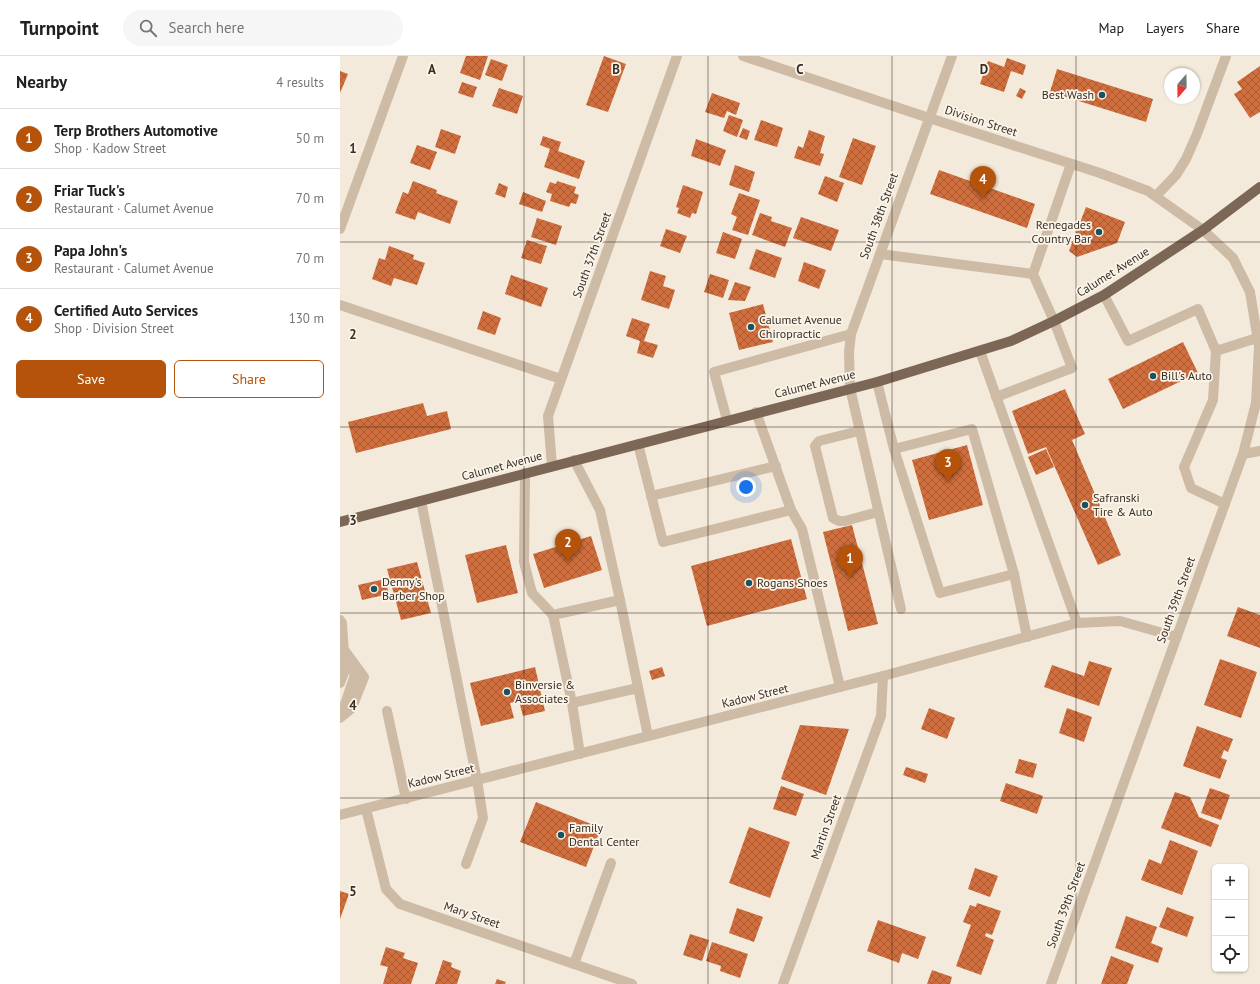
<!DOCTYPE html>
<html lang="en">
<head>
<meta charset="utf-8">
<style>
	body { margin:0; font-family:"PT Sans",sans-serif; background:#f6f6f6; color:#202124 }
	.controls { position:absolute; right:12px; bottom:12px; display:grid; overflow:hidden; border-radius:6px; box-shadow:0 1px 3px #0004 }
	.controls button { width:36px; height:36px; display:grid; place-items:center; padding:0; border:0; border-bottom:1px solid #e0e0e0; background:#fff; color:#202124; font:20px sans-serif }
	.compass { position:absolute; left:824px; top:12px; width:36px; height:36px; border-radius:50%; background:#fff; box-shadow:0 1px 3px #0004; rotate:200deg }
	.you { position:absolute; left:406px; top:431px; width:14px; height:14px; margin:-10px; border:3px solid #fff; border-radius:50%; background:#1a73e8; box-shadow:0 0 0 6px #1a73e833 }
	.badge { display:grid; place-items:center; width:26px; height:26px; border-radius:50%; background:#b45309; color:#fff; font-size:13px; font-weight:700 }
	.pin { position:absolute; translate:-50% -33px; filter:drop-shadow(0 1px 2px #0008) }
	.pin::after { content:''; position:absolute; top:21px; width:14px; height:12px; background:inherit; clip-path:polygon(0 0,100% 0,50% 100%) }
	.list { margin:0; padding:0; list-style:none }
	h2 { display:flex; justify-content:space-between; align-items:center; height:52px; margin:0; padding:0 16px; font-size:17px }
	h2 small { font-size:13px; font-weight:400; color:#757577 }
	.list li { display:grid; grid-template-columns:26px 1fr auto; gap:12px; align-items:center; box-sizing:border-box; height:60px; padding:0 16px; border-top:1px solid #e0e0e0 }
	.list b { display:block; font-size:15px; white-space:nowrap }
	.list p { margin:0; font-size:13px; white-space:nowrap; color:#757577 }
	.list em { font-size:13px; font-style:normal; color:#757577 }
	.actions { display:flex; gap:8px; padding:12px 16px }
	.actions a { flex:1; padding:9px 0; border:1px solid #b45309; border-radius:6px; text-align:center; font-size:14px; color:#b45309 }
	.actions .main { background:#b45309; color:#fff }
	.icon { flex:none; width:22px; height:22px; fill:none; stroke:currentColor; stroke-width:2; stroke-linecap:round; stroke-linejoin:round }
	.map { position:relative; flex:none; width:920px; height:928px; overflow:hidden }
	header { display:flex; align-items:center; gap:24px; box-sizing:border-box; height:56px; padding:0 20px; background:#fff; border-bottom:1px solid #e0e0e0 }
	header strong { font-size:19px }
	nav { display:flex; gap:22px; margin-inline-start:auto; font-size:14px }
	.search { width:280px; height:36px; background:#f6f6f6; display:flex; align-items:center; gap:10px; box-sizing:border-box; padding:0 14px; border-radius:22px; color:#757577; font-size:15px }
	main { display:flex }
	aside { flex:1; background:#fff }
	.map>svg:first-child { display:block }
</style>
</head>
<body>
<header>
<strong>Turnpoint</strong>
<div class="search"><svg class="icon" aria-label="search" viewBox="0 0 24 24"><circle cx="10" cy="10" r="6"/><path d="M15 15l6 6"/></svg>Search here</div>
<nav><a>Map</a><a>Layers</a><a>Share</a></nav>
</header>
<main>
<aside>
<h2>Nearby<small>4 results</small></h2>
<ul class="list">
<li><span class="badge">1</span><div><b>Terp Brothers Automotive</b><p>Shop · Kadow Street</p></div><em>50 m</em></li>
<li><span class="badge">2</span><div><b>Friar Tuck's</b><p>Restaurant · Calumet Avenue</p></div><em>70 m</em></li>
<li><span class="badge">3</span><div><b>Papa John's</b><p>Restaurant · Calumet Avenue</p></div><em>70 m</em></li>
<li><span class="badge">4</span><div><b>Certified Auto Services</b><p>Shop · Division Street</p></div><em>130 m</em></li>
</ul>
<div class="actions"><a class="main">Save</a><a>Share</a></div>
</aside>
<div class="map">
<svg width="920" height="928" viewBox="0 0 920 928">
	<defs>
		<pattern id="building-cross-hatch" width="8" height="8" patternUnits="userSpaceOnUse"><rect width="8" height="8" fill="#d06e3d"/><path d="M0 0l8 8M0 8l8-8" fill="none" stroke="#aa5b33"/></pattern>
	</defs>
	<rect width="100%" height="100%" fill="#f4eadb"/>
	<g fill="url(#building-cross-hatch)">
		<polygon points="126,0 148,0 140,24 120,17"/>
		<polygon points="264,0 286,8 268,56 246,49"/>
		<polygon points="667,2 686,9 683,19 671,15 664,36 640,28 648,5 664,11"/>
		<polygon points="151,3 168,9 162,25 145,19"/>
		<polygon points="920,10 920,56 910,62 894,38 902,33 897,26"/>
		<polygon points="717,13 813,43 806,66 710,36"/>
		<polygon points="0,15 8,18 0,37"/>
		<polygon points="122,26 137,31 133,42 118,37"/>
		<polygon points="159,32 183,40 177,58 152,50"/>
		<polygon points="680,32 686,35 682,43 676,40"/>
		<polygon points="372,37 400,47 396,59 387,55 384,62 365,56"/>
		<polygon points="389,59 403,64 397,81 383,75"/>
		<polygon points="421,64 443,72 437,91 414,84"/>
		<polygon points="403,72 410,75 407,84 399,81"/>
		<polygon points="101,73 121,80 115,98 95,91"/>
		<polygon points="469,74 485,80 480,97 484,98 480,110 454,102 458,90 463,92"/>
		<polygon points="203,80 221,86 218,95 245,105 239,123 204,111 210,93 200,89"/>
		<polygon points="513,82 536,90 522,129 499,121"/>
		<polygon points="356,83 386,94 380,110 351,100"/>
		<polygon points="77,89 97,96 90,114 70,107"/>
		<polygon points="395,109 415,116 409,136 389,129"/>
		<polygon points="599,114 695,148 687,172 590,138"/>
		<polygon points="485,120 504,127 497,146 478,138"/>
		<polygon points="73,125 97,134 96,137 118,145 110,168 78,156 75,164 55,157 63,136 68,138"/>
		<polygon points="217,125 236,131 234,137 239,139 236,148 231,147 229,151 210,145 212,138 206,136 210,126 216,128"/>
		<polygon points="159,127 168,131 165,142 155,138"/>
		<polygon points="343,129 363,136 356,158 352,157 350,162 337,157 339,152 336,151"/>
		<polygon points="183,136 206,145 202,156 179,148"/>
		<polygon points="399,137 420,144 408,179 392,174 397,161 391,158"/>
		<polygon points="746,151 785,166 777,187 737,201 729,195"/>
		<polygon points="420,157 432,161 431,165 452,172 445,191 412,179"/>
		<polygon points="461,161 499,174 491,195 453,182"/>
		<polygon points="197,162 222,170 216,189 191,181"/>
		<polygon points="326,173 347,180 340,197 320,190"/>
		<polygon points="383,176 402,183 395,203 376,197"/>
		<polygon points="187,184 207,190 201,208 181,202"/>
		<polygon points="49,190 74,199 73,203 85,207 77,229 54,222 51,230 32,223 39,202 45,204"/>
		<polygon points="416,193 442,202 435,222 409,213"/>
		<polygon points="464,206 486,214 479,233 458,225"/>
		<polygon points="310,215 326,220 323,230 335,234 329,253 301,244"/>
		<polygon points="370,218 389,224 383,242 364,236"/>
		<polygon points="171,219 208,232 201,251 165,238"/>
		<polygon points="395,226 411,231 405,245 388,244"/>
		<polygon points="423,248 433,286 399,294 389,257"/>
		<polygon points="143,255 161,262 155,279 137,273"/>
		<polygon points="292,262 310,268 304,285 318,289 313,302 297,297 300,285 286,280"/>
		<polygon points="843,286 858,317 783,353 768,323"/>
		<polygon points="725,333 745,378 732,384 781,499 758,509 706,391 688,398 672,355"/>
		<polygon points="83,347 87,360 107,355 111,373 16,397 8,366"/>
		<polygon points="627,389 643,449 589,464 572,404"/>
		<polygon points="706,393 714,411 696,419 688,401"/>
		<polygon points="512,469 538,568 508,575 483,476"/>
		<polygon points="251,480 262,514 204,532 193,498"/>
		<polygon points="451,483 467,543 367,570 351,510"/>
		<polygon points="166,489 178,537 137,547 125,499"/>
		<polygon points="77,506 91,557 61,564 47,513"/>
		<polygon points="45,523 49,538 22,544 18,529"/>
		<polygon points="898,551 920,559 920,592 887,580"/>
		<polygon points="880,603 917,616 901,662 864,649"/>
		<polygon points="749,605 772,612 759,650 704,631 712,609 744,620"/>
		<polygon points="195,611 205,655 183,660 179,645 170,647 174,662 141,670 130,627"/>
		<polygon points="322,611 325,620 312,624 309,615"/>
		<polygon points="589,652 615,662 607,683 581,673"/>
		<polygon points="727,652 752,661 744,686 719,677"/>
		<polygon points="460,669 509,673 486,739 441,723"/>
		<polygon points="857,670 893,683 888,696 884,694 881,702 887,704 880,723 843,710"/>
		<polygon points="679,703 697,708 693,722 675,717"/>
		<polygon points="566,711 588,718 585,727 563,719"/>
		<polygon points="666,727 703,740 697,758 660,745"/>
		<polygon points="441,730 464,738 456,760 433,753"/>
		<polygon points="870,732 890,739 881,764 861,757"/>
		<polygon points="835,736 850,741 859,761 879,769 871,791 821,772"/>
		<polygon points="196,746 261,772 246,811 180,786"/>
		<polygon points="409,771 450,786 430,842 389,827"/>
		<polygon points="830,784 858,795 842,839 801,824 809,803 821,808"/>
		<polygon points="635,812 658,820 650,841 628,833"/>
		<polygon points="0,835 9,838 0,863"/>
		<polygon points="637,847 661,855 652,879 646,877 645,880 654,884 641,919 616,910 631,869 623,866 630,849 636,851"/>
		<polygon points="827,851 854,861 847,881 819,871"/>
		<polygon points="397,852 423,861 414,886 389,877"/>
		<polygon points="786,860 817,871 811,887 823,892 818,907 775,892"/>
		<polygon points="538,864 586,881 578,903 562,897 559,907 527,895"/>
		<polygon points="350,878 369,884 362,905 343,899"/>
		<polygon points="372,886 408,898 400,922 380,915 381,910 366,905"/>
		<polygon points="46,891 65,897 63,902 78,907 71,928 43,928 48,911 40,909"/>
		<polygon points="771,900 794,909 787,928 761,928"/>
		<polygon points="103,904 112,907 111,911 121,915 117,928 95,928"/>
		<polygon points="592,914 612,921 610,928 587,928"/>
		<polygon points="157,923 166,926 165,928 155,928"/>
	</g>
	<g fill="none" stroke-linecap="round" stroke-linejoin="round">
		<g stroke="#cdbba6" stroke-width="10">
			<polyline points="403,0 589,62 760,117 808,135 863,174 893,202 910,236 919,291 916,347 903,398 711,928"/>
			<polyline points="816,140 836,119 846,103 857,78 886,0"/>
			<polyline points="0,173 63,0"/>
			<polyline points="540,198 693,218"/>
			<polyline points="764,239 788,285 858,253 876,295 873,344 844,411 851,432 885,448"/>
			<polyline points="0,249 221,323"/>
			<polyline points="640,295 737,567"/>
			<polyline points="876,295 920,281"/>
			<polyline points="537,326 554,393 632,373 674,518 687,581"/>
			<polyline points="656,341 732,312 714,265 693,218 731,108"/>
			<polyline points="416,356 451,454 462,473 500,631"/>
			<polyline points="387,364 374,316 511,278"/>
			<polyline points="519,375 479,385 475,390 493,462 499,465 505,465 538,456"/>
			<polyline points="298,388 323,486 451,454"/>
			<polyline points="554,393 600,537 674,518"/>
			<polyline points="903,398 920,395"/>
			<polyline points="234,404 260,454 280,544 308,680"/>
			<polyline points="212,410 208,360 337,0"/>
			<polyline points="185,417 184,506 192,537 213,559 232,647 240,698"/>
			<polyline points="311,440 436,410"/>
			<polyline points="81,445 137,724 143,762 126,808"/>
			<polyline points="561,553 510,332 509,296 511,278 612,0"/>
			<polyline points="213,559 280,544"/>
			<polyline points="0,564 2,567 5,614 0,627"/>
			<polyline points="232,647 298,632"/>
			<polyline points="47,655 66,743"/>
			<polyline points="0,656 4,651 15,619 10,609"/>
			<polyline points="0,662 12,652 24,621 2,591"/>
			<polyline points="26,753 46,833 60,848 292,928"/>
			<polyline points="0,759 543,620 737,567 780,565 837,581"/>
			<polyline points="234,908 271,807"/>
			<polyline points="443,928 541,660 543,620"/>
		</g>
		<polyline stroke="#7c6757" stroke-width="10" points="0,466 537,326 671,285 714,265 764,239 863,174 920,131"/>
	</g>
	<path fill="none" stroke="#382e27" stroke-width="1" stroke-opacity="0.55" d="M184 0V928M368 0V928M552 0V928M736 0V928M0 186H920M0 371H920M0 557H920M0 742H920"/>
	<g fill="#19535e" stroke="#fbf4e8" stroke-width="1.5">
		<circle cx="762" cy="39" r="4"/>
		<circle cx="759" cy="176" r="4"/>
		<circle cx="411" cy="271" r="4"/>
		<circle cx="813" cy="320" r="4"/>
		<circle cx="745" cy="449" r="4"/>
		<circle cx="409" cy="527" r="4"/>
		<circle cx="34" cy="533" r="4"/>
		<circle cx="167" cy="636" r="4"/>
		<circle cx="221" cy="779" r="4"/>
	</g>
	<g text-anchor="middle" stroke-width="3.5" stroke-linejoin="round" paint-order="stroke">
		<g font-size="12" fill="#382e27" stroke="#fbf4e8" text-anchor="start">
			<text x="754" y="43" text-anchor="end">Best Wash</text>
			<text x="751" y="173" text-anchor="end">Renegades<tspan x="751" dy="14">Country Bar</tspan></text>
			<text x="419" y="268">Calumet Avenue<tspan x="419" dy="14">Chiropractic</tspan></text>
			<text x="821" y="324">Bill's Auto</text>
			<text x="753" y="446">Safranski<tspan x="753" dy="14">Tire &amp; Auto</tspan></text>
			<text x="42" y="530">Denny's<tspan x="42" dy="14">Barber Shop</tspan></text>
			<text x="417" y="531">Rogans Shoes</text>
			<text x="175" y="633">Binversie &amp;<tspan x="175" dy="14">Associates</tspan></text>
			<text x="229" y="776">Family<tspan x="229" dy="14">Dental Center</tspan></text>
		</g>
		<g font-size="12" fill="#382e27" stroke="#fbf4e8">
			<text transform="translate(641 65) rotate(18)" y="4">Division Street</text>
			<text transform="translate(539 160) rotate(-70)" y="4">South 38th Street</text>
			<text transform="translate(252 199) rotate(-70)" y="4">South 37th Street</text>
			<text transform="translate(773 216) rotate(-32)" y="4">Calumet Avenue</text>
			<text transform="translate(475 328) rotate(-14)" y="4">Calumet Avenue</text>
			<text transform="translate(162 410) rotate(-15)" y="4">Calumet Avenue</text>
			<text transform="translate(836 544) rotate(-70)" y="4">South 39th Street</text>
			<text transform="translate(415 640) rotate(-14)" y="4">Kadow Street</text>
			<text transform="translate(101 720) rotate(-14)" y="4">Kadow Street</text>
			<text transform="translate(486 771) rotate(-70)" y="4">Martin Street</text>
			<text transform="translate(726 849) rotate(-70)" y="4">South 39th Street</text>
			<text transform="translate(132 859) rotate(19)" y="4">Mary Street</text>
		</g>
	</g>
	<g font-size="13" text-anchor="middle" font-weight="bold" fill="#382e27" stroke="#fbf4e8" stroke-width="3.5" stroke-linejoin="round" paint-order="stroke">
		<text x="92" y="18">A</text>
		<text x="276" y="18">B</text>
		<text x="460" y="18">C</text>
		<text x="644" y="18">D</text>
		<text x="13" y="97">1</text>
		<text x="13" y="283">2</text>
		<text x="13" y="469">3</text>
		<text x="13" y="654">4</text>
		<text x="13" y="840">5</text>
	</g>
</svg>
<div class="controls">
<button>+</button>
<button>−</button>
<button><svg class="icon" aria-label="locate" viewBox="0 0 24 24"><circle cx="12" cy="12" r="6"/><path d="M12 2v4M12 18v4M2 12h4M18 12h4"/></svg></button>
</div>
<svg class="compass" viewBox="-18 -18 36 36"><path d="M0-13l5 13h-10z" fill="#e53935"/><path d="M0 13l5-13h-10z" fill="#757577"/></svg>
<div class="you"></div>
<div class="pin badge" style="left:510px;top:522px">1</div>
<div class="pin badge" style="left:228px;top:506px">2</div>
<div class="pin badge" style="left:608px;top:426px">3</div>
<div class="pin badge" style="left:643px;top:143px">4</div>
</div>
</main>
</body>
</html>
